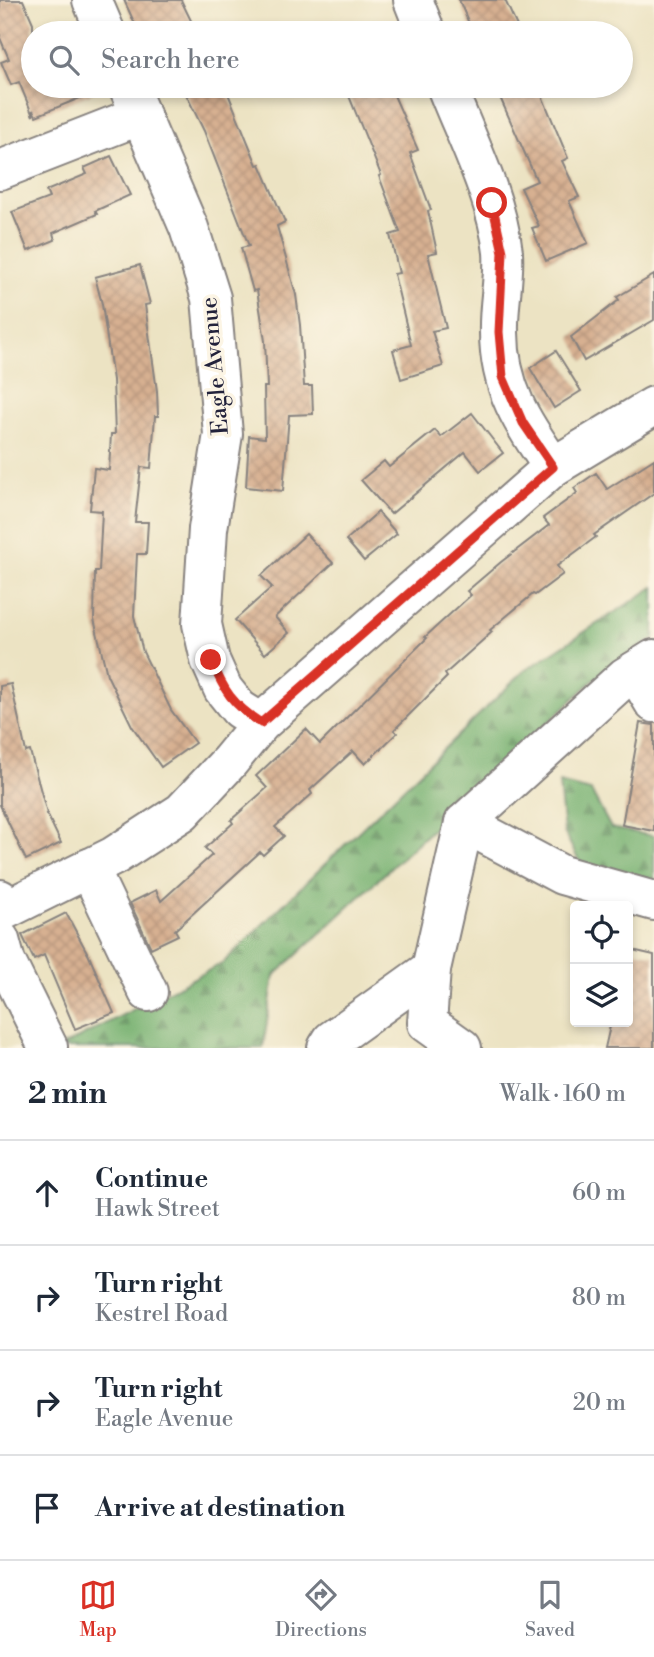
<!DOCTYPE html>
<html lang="en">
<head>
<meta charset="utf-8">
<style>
	body { margin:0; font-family:"Libre Bodoni",serif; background:#f6f6f7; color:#1f2937 }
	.controls { position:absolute; right:21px; bottom:21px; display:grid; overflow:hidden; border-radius:7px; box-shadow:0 4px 10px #0003 }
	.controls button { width:63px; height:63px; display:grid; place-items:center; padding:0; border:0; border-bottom:2px solid #e0e1e3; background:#fff; color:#1f2937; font:35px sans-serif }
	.stop { position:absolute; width:21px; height:21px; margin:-16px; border:5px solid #d93025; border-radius:50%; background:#fff }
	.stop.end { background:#d93025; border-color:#fff; box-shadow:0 2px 7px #0008 }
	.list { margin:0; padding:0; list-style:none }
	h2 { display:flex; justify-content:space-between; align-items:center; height:91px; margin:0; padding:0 28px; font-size:30px }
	h2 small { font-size:23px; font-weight:400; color:#747a83 }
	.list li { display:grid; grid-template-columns:46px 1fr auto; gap:21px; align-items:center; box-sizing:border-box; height:105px; padding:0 28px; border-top:2px solid #e0e1e3 }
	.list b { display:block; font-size:26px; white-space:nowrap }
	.list p { margin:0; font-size:23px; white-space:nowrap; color:#747a83 }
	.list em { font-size:23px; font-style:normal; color:#747a83 }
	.icon { flex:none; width:38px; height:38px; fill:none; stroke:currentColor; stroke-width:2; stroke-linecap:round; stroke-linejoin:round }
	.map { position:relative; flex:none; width:654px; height:1048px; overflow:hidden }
	.search { position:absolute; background:#fff; box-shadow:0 4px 10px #0003; left:21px; right:21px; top:21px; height:77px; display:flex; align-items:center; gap:18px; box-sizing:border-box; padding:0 24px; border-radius:38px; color:#747a83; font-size:26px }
	.sheet { height:511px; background:#fff }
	nav { display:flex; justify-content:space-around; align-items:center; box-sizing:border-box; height:98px; border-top:2px solid #e0e1e3; background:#fff; font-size:19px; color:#747a83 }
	nav a { display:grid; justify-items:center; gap:4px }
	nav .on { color:#d93025 }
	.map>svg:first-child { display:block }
</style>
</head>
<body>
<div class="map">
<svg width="654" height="1048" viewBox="0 0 654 1048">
	<defs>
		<pattern id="forest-firs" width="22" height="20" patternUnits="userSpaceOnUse" patternTransform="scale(1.75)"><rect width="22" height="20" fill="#74b06e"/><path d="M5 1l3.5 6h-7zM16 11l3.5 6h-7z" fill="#5f8f5c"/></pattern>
		<pattern id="building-cross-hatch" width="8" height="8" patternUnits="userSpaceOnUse" patternTransform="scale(1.75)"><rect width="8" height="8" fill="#d7b091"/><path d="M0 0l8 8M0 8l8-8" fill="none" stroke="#b8977e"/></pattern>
	</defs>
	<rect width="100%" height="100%" fill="#fcf5e5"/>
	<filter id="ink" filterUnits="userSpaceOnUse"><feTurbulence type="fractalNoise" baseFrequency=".0143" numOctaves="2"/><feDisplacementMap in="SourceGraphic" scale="14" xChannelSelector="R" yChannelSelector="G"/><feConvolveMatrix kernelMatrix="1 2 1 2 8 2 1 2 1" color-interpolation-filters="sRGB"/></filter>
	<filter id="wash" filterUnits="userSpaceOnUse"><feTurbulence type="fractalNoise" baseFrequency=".00686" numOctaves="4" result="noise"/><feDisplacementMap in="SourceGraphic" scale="28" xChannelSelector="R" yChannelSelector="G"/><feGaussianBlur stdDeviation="1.57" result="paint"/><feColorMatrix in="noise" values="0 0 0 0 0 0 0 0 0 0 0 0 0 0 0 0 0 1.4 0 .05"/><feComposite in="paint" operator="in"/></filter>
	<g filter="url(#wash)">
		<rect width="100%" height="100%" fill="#ece3c3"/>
		<g fill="url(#forest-firs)" stroke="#4b6954" stroke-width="2">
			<polygon points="654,587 654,639 611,664 274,976 263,1048 59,1048 223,963 524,671"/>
			<polygon points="559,783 591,791 611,828 654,836 654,885 580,863 564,832"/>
		</g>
		<g id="blocks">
			<g fill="url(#building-cross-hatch)">
				<polygon points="0,0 23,0 33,23 33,86 107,87 36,116 33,110 33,116 19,82 11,85 1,62 9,59 0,38"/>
				<polygon points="124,0 181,0 197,33 139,33"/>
				<polygon points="459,0 505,0 520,33 473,33"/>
				<polygon points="182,86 225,86 257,165 260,164 285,222 277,226 296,295 300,325 304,386 312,386 313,414 289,415 283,491 246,487 249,436 265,438 264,387 267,387 265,341 257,290 253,291 241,248 249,246 204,131"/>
				<polygon points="345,86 390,86 418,150 410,153 431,210 428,211 437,252 428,254 446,328 432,331 443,366 401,379 393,350 411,345 394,274 399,273 390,235 400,232 379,176 381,175"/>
				<polygon points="495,86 538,86 568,158 562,161 579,197 569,201 588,243 546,261 532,228 539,226 521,188 537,181"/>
				<polygon points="111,156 130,195 95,211 97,214 53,233 55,240 28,251 12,212 49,198 46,191 87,174 84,168"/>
				<polygon points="140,265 150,304 145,305 157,391 158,416 155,416 151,468 141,467 135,522 148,522 146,554 137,554 134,616 143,652 171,710 195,743 161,767 132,726 107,675 94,619 95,571 99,571 102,511 90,510 94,468 109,470 111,434 115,434 113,380 102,304 95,277"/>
				<polygon points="654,275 654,320 584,361 571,337 619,300 617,297"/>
				<polygon points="556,351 581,391 554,408 530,368"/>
				<polygon points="472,413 503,453 480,471 465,452 391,514 361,480 384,461 389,467 435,430 441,437"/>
				<polygon points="654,459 654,493 594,535 596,537 557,566 563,574 535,595 533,594 490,630 492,632 445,674 447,677 394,730 397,733 365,764 353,751 310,790 312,794 275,827 284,836 263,855 260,852 175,930 178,935 151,948 130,903 156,890 161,901 212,855 205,848 233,823 231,820 267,788 256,776 306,729 320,744 427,638 425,637 471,595 467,591 501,562 549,525 543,518 577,493 574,488 596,473 607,489"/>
				<polygon points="378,512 397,534 364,561 346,540"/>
				<polygon points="306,534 333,563 275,617 289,633 265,654 235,620 272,587 261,576"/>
				<polygon points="11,684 26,752 30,751 47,814 61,843 26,860 0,805 0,686"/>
				<polygon points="640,723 654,725 654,831 622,825"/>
				<polygon points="66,913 89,956 114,1013 75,1029 44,955 34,960 22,935"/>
				<polygon points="628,949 654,955 654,1048 605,1048 611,1022 628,1022"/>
			</g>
		</g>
	</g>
	<g filter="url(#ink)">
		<use href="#blocks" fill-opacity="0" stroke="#87827f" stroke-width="2"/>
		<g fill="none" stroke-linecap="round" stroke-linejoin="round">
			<g stroke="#87827f" stroke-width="42">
				<g id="minor">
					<polyline points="92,0 106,33"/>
					<polyline points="413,0 426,33"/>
					<polyline points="128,86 189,228 211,298 223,434 208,529 202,624 210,660 223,689 239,709 261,723"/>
					<path d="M446 86C466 137 497 197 503 252 505 278 498 305 499 332 499 388 522 422 553 467"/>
					<polyline points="0,170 141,115"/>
					<polyline points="635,671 654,703"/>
					<polyline points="464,823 562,875 654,901"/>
					<polyline points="89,868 148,992"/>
					<polyline points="0,899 5,910 114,856 182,812 229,762 261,723 553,467 654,406"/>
					<polyline points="0,940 6,962 48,1047"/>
					<polyline points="327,1048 332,1040 431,969"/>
					<polyline points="462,1048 427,1023 431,969 464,823 625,677 654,659"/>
				</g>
			</g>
			<use href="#minor" stroke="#fff" stroke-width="38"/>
		</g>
	</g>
	<g fill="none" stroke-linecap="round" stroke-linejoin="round" filter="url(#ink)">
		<path stroke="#d93025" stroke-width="9" d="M211 660C224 691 232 704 261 723L553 467 523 423 503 377 499 332 503 252 492 203"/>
	</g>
	<g text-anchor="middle" stroke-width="7" stroke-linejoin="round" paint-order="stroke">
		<g font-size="23" fill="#22223b" stroke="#fcf5e5">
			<text transform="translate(214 366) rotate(-95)" y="8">Eagle Avenue</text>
		</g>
	</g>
</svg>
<div class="controls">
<button><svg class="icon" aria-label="locate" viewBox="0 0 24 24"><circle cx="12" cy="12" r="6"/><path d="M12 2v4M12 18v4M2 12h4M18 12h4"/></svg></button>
<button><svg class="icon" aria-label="layers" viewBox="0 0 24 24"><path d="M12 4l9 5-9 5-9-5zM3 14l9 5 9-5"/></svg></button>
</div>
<div class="stop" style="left:492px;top:203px"></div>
<div class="stop end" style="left:211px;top:660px"></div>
<div class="search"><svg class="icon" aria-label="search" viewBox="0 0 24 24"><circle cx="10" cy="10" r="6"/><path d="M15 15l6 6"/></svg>Search here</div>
</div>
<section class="sheet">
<h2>2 min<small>Walk · 160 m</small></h2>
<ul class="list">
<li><svg class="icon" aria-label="ahead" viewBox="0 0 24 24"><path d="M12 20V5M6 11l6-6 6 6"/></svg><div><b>Continue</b><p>Hawk Street</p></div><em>60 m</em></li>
<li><svg class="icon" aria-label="right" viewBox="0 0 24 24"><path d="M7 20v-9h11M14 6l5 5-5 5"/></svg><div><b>Turn right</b><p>Kestrel Road</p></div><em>80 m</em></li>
<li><svg class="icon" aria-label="right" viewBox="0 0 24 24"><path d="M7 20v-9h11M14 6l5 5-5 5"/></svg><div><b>Turn right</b><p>Eagle Avenue</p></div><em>20 m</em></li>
<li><svg class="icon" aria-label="arrive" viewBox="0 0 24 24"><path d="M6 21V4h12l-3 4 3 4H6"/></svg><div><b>Arrive at destination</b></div></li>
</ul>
</section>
<nav>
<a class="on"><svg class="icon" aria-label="map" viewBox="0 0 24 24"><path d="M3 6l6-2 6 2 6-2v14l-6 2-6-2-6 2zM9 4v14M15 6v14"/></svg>Map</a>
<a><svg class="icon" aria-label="directions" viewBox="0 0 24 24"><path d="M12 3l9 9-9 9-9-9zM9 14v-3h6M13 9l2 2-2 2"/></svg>Directions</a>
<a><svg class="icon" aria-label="saved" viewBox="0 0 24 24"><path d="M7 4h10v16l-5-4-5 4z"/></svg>Saved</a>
</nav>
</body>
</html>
